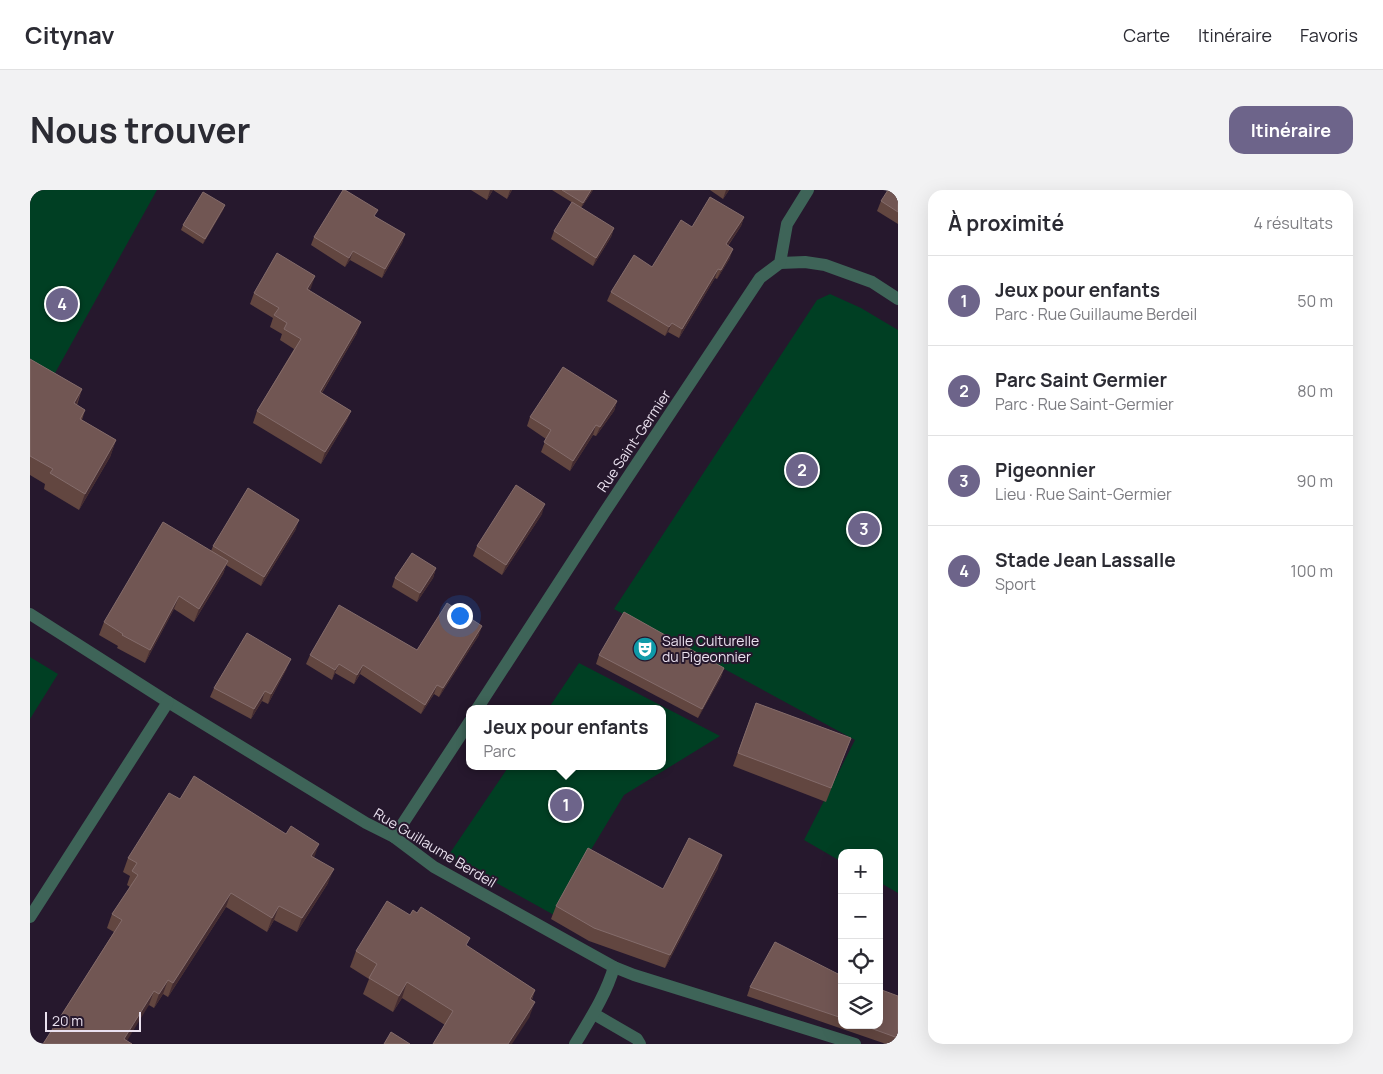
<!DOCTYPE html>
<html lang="fr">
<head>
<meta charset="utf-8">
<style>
	body { margin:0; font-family:Manrope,sans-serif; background:#f2f2f3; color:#2b2b33 }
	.controls { position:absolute; right:15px; bottom:15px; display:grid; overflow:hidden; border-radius:10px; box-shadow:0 5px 20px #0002 }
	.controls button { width:45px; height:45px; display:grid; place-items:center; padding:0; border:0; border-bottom:1px solid #e1e1e2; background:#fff; color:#2b2b33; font:25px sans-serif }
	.scale { position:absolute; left:15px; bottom:12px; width:96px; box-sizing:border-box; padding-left:5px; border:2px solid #eae1ef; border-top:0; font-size:14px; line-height:18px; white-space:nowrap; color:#eae1ef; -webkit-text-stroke:4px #26182d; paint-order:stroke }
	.you { position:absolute; left:429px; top:425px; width:18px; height:18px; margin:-12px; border:4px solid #fff; border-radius:50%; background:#1a73e8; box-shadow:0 0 0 8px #1a73e833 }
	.badge { display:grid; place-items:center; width:32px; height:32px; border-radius:50%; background:#6d648a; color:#fff; font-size:16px; font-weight:700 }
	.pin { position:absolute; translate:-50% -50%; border:2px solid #fff; box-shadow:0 1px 5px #0006 }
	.popup { position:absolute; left:436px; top:515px; width:200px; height:65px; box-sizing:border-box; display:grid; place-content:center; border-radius:10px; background:#fff; filter:drop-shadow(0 1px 4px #0005); font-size:16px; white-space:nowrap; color:#7c7c81 }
	.popup b { font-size:19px; color:#2b2b33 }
	.popup::after { content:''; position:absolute; left:50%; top:100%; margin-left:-10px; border:10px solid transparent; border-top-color:#fff }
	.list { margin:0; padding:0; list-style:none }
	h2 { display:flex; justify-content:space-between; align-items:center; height:65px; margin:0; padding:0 20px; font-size:21px }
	h2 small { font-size:16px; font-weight:400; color:#7c7c81 }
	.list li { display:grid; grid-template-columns:32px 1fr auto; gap:15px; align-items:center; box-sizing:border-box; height:90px; padding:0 20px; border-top:1px solid #e1e1e2 }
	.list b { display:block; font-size:19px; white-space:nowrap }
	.list p { margin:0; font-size:16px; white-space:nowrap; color:#7c7c81 }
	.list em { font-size:16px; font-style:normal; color:#7c7c81 }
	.icon { flex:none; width:28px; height:28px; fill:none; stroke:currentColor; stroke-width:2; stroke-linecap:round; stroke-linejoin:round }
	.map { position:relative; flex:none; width:868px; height:854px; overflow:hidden; border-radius:15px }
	header { display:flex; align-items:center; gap:30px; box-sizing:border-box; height:70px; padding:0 25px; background:#fff; border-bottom:1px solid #e1e1e2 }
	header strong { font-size:24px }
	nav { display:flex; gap:28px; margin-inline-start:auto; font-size:18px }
	.intro { display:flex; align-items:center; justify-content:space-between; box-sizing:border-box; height:120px; padding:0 30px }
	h1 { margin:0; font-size:35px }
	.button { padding:12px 22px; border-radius:15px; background:#6d648a; color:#fff; font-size:18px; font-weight:700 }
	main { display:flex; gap:30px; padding:0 30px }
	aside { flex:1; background:#fff; border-radius:15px; box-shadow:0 5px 20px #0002 }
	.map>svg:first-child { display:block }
</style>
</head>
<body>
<header>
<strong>Citynav</strong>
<nav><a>Carte</a><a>Itinéraire</a><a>Favoris</a></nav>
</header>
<div class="intro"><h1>Nous trouver</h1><a class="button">Itinéraire</a></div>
<main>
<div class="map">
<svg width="868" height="854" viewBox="0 0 868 854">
	<rect width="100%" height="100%" fill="#26182d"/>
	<g fill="#003f23">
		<polygon points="0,0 127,0 0,228"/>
		<polygon points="800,104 831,118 868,140 868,703 849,692 849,663 812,663 812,672 774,650 825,550 584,419 787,110"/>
		<polygon points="0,467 28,484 0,529"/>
		<polygon points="549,473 690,546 594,605 553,673 524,725 418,666 479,576 632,576 632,519 518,519"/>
	</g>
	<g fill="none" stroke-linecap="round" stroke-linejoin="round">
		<g stroke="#3e6458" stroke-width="12">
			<polyline points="750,73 775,72 795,75 842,92 868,109"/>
			<polyline points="0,424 138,512 336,633 364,647 404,677 584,777 604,785 825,854"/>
			<polyline points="447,519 574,323 730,88 750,73 757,34 778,0"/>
			<polyline points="364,647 440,531"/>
			<polyline points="0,727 138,512"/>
			<polyline points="564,824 607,849 610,854"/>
			<path d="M545 854C560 829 576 805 584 777"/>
		</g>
	</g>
	<g fill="#624640">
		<polygon points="441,0 482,0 477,9 463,0 457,10"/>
		<polygon points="522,0 563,0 551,18"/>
		<polygon points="680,0 699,0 693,9"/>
		<polygon points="868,0 868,34 847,21 851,11"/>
		<polygon points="195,15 193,20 173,54 151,40 153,35"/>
		<polygon points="345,27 375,44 372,53 352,88 320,70 315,77 281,55 284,47"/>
		<polygon points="714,27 711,36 698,56 700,68 687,89 685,88 649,148 638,142 635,146 577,111 581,102 622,77 662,37"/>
		<polygon points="584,38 581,47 563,76 521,49 524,41"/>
		<polygon points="281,98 279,100 327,143 292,203 321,221 316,232 291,274 223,233 227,221 264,159 250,150 252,144 240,137 243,128 220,114 224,103"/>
		<polygon points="0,169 52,199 47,215 55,220 52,230 86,250 80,267 49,320 14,299 15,294 0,285"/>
		<polygon points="587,211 584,221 566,246 563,245 540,281 511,262 516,249 497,236 500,227"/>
		<polygon points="512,324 472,385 443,366 447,356"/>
		<polygon points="266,339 231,396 196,375 193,384 164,432 144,419 115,473 87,458 88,456 69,445 74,432 181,361 183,356"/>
		<polygon points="406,378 403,388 387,412 362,397 365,388"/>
		<polygon points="449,445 409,507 404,504 391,524 330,484 324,494 305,483 302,490 276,474 280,465 387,460"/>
		<polygon points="569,465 694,478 691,487 668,528 566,474"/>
		<polygon points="257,478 238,514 232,511 221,529 180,507 184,498"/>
		<polygon points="726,513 821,548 796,612 703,576"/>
		<polygon points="150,609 284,668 298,693 267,742 244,730 237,742 196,717 138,807 133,804 124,818 119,815 13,854 84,742 77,738 82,724 100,697 97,695 100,686 93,682 98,668"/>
		<polygon points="688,678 635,778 559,751 521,729 526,716 633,699"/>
		<polygon points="380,725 437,756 505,800 502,810 499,828 415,835 372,808 363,822 333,804 339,789 320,777 326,761"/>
		<polygon points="812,786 812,835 849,835 868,806 868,854 856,854 717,806 720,797"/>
	</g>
	<g fill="#442c31">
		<polygon points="460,0 463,0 457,10"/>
		<polygon points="480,0 482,0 477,9"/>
		<polygon points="561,0 563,0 551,18 553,13"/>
		<polygon points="696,0 699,0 693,9"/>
		<polygon points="195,15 193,20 173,54 175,49"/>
		<polygon points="714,27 711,36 692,64 696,54"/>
		<polygon points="584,38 581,47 563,76 566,68"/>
		<polygon points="375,44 372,53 352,88 355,79"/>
		<polygon points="703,59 700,68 687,89 691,80"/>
		<polygon points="323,61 320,70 315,77 319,68"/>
		<polygon points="688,79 685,88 649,148 652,139"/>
		<polygon points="285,86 281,98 272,111 277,99"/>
		<polygon points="331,132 327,143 285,214 290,202"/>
		<polygon points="642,133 638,142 635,146 639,137"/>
		<polygon points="52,199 46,215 44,213"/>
		<polygon points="587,211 584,221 566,246 570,237"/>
		<polygon points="321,221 316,232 291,274 295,262"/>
		<polygon points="566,235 563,245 540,281 543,271"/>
		<polygon points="86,250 80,267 49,320 55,304"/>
		<polygon points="515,314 512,324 472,385 476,375"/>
		<polygon points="269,330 266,339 231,396 234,387"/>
		<polygon points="198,371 193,384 164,432 169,419"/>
		<polygon points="406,378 403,388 387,412 390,403"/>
		<polygon points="149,406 144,419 115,473 120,460"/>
		<polygon points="452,436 449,445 409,507 413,498"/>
		<polygon points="261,469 257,478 238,514 241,504"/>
		<polygon points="309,474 305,483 302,490 305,480"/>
		<polygon points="333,475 330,484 324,494 327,485"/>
		<polygon points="694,478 691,487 668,528 672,519"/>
		<polygon points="407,495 404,504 391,524 395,515"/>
		<polygon points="235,501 232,511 221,529 224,519"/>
		<polygon points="289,654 284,668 281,666"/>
		<polygon points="692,665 688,678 635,778 640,765"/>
		<polygon points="304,679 298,693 267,742 272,728"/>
		<polygon points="201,703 196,717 138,807 143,793"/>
		<polygon points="249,716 244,730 237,742 242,728"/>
		<polygon points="138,790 133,804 124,818 129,804"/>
		<polygon points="377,792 372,808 363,822 369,806"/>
		<polygon points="505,800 499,816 500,809"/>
		<polygon points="124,801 119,815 95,854 94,849"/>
		<polygon points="505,812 499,828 482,854 478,854"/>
	</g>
	<g fill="#715653" stroke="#846c6b">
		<polygon points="313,0 315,0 348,20 344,26 375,44 355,79 323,61 319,68 284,47"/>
		<polygon points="532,0 561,0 553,13"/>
		<polygon points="858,0 868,0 868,22 851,11"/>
		<polygon points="173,2 195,15 175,49 153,35"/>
		<polygon points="680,7 714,27 696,54 703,59 691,80 688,79 652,139 642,133 639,137 581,102 604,65 622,77 651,30 662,37"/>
		<polygon points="542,12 584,38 566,68 524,41"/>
		<polygon points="247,63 285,86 277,99 331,132 290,202 321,221 295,262 227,221 271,149 254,139 257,133 244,125 249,118 224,103"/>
		<polygon points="0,169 52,199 44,213 55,220 50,229 86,250 55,304 20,283 23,279 0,266"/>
		<polygon points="533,177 587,211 570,237 566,235 543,271 514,252 521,240 500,227"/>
		<polygon points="486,295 515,314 476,375 447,356"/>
		<polygon points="218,298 269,330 234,387 183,356"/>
		<polygon points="133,332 198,371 169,419 149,406 120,460 92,445 93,444 74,432"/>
		<polygon points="382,363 406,378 390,403 365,388"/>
		<polygon points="417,413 452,436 413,498 407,495 395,515 333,475 327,485 309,474 305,480 280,465 309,415 387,460"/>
		<polygon points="594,422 694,478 672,519 569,465"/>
		<polygon points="217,443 261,469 241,504 235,501 224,519 184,498"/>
		<polygon points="726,513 821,548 801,598 708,563"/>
		<polygon points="164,586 256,644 261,636 289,654 281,666 304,679 272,728 249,716 242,728 201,703 143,793 138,790 129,804 124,801 94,849 102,854 13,854 92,730 82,724 108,685 102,681 107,673 98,668 139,603 150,609"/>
		<polygon points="659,648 692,665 640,765 564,738 526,716 558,658 633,699"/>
		<polygon points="357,711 380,725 383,720 387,723 391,717 440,748 436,755 505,800 500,809 505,812 478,854 403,854 423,821 377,792 369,806 339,788 347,774 326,761"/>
		<polygon points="745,752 812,786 812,828 720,797"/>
		<polygon points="849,799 868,806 868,854 865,854 868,848 832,835 849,835"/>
		<polygon points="361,842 380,854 354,854"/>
	</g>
	<defs>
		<g id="theatre-disc" transform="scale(1.25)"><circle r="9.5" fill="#0f9aa8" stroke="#26182d"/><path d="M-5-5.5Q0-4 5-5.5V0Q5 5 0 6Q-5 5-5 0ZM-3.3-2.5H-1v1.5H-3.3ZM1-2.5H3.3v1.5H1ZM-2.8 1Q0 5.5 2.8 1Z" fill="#fff"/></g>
	</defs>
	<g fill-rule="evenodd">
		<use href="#theatre-disc" x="615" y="459"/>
	</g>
	<g text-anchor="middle" stroke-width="4" stroke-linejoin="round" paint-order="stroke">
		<g font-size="14" fill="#eae1ef" stroke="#26182d">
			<text transform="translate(604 251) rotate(-56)" y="5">Rue Saint-Germier</text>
			<text transform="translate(405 658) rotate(31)" y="5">Rue Guillaume Berdeil</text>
		</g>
		<g font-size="14" fill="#eae1ef" stroke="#26182d" text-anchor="start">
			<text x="632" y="456">Salle Culturelle<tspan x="632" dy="16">du Pigeonnier</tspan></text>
		</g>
	</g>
</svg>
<div class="controls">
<button>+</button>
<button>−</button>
<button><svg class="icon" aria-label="locate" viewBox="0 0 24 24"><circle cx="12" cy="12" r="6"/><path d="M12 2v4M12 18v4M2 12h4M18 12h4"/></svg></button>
<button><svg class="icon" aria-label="layers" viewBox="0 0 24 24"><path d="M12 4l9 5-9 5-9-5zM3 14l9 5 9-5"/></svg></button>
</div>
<div class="scale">20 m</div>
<div class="you"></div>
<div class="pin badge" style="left:536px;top:615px">1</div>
<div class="popup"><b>Jeux pour enfants</b>Parc</div>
<div class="pin badge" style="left:772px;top:280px">2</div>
<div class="pin badge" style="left:834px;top:339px">3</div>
<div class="pin badge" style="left:32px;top:114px">4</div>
</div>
<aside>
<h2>À proximité<small>4 résultats</small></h2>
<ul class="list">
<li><span class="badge">1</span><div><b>Jeux pour enfants</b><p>Parc · Rue Guillaume Berdeil</p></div><em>50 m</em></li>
<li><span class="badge">2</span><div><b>Parc Saint Germier</b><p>Parc · Rue Saint-Germier</p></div><em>80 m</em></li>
<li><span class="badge">3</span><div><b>Pigeonnier</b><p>Lieu · Rue Saint-Germier</p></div><em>90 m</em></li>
<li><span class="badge">4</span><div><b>Stade Jean Lassalle</b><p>Sport</p></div><em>100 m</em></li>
</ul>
</aside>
</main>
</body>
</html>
